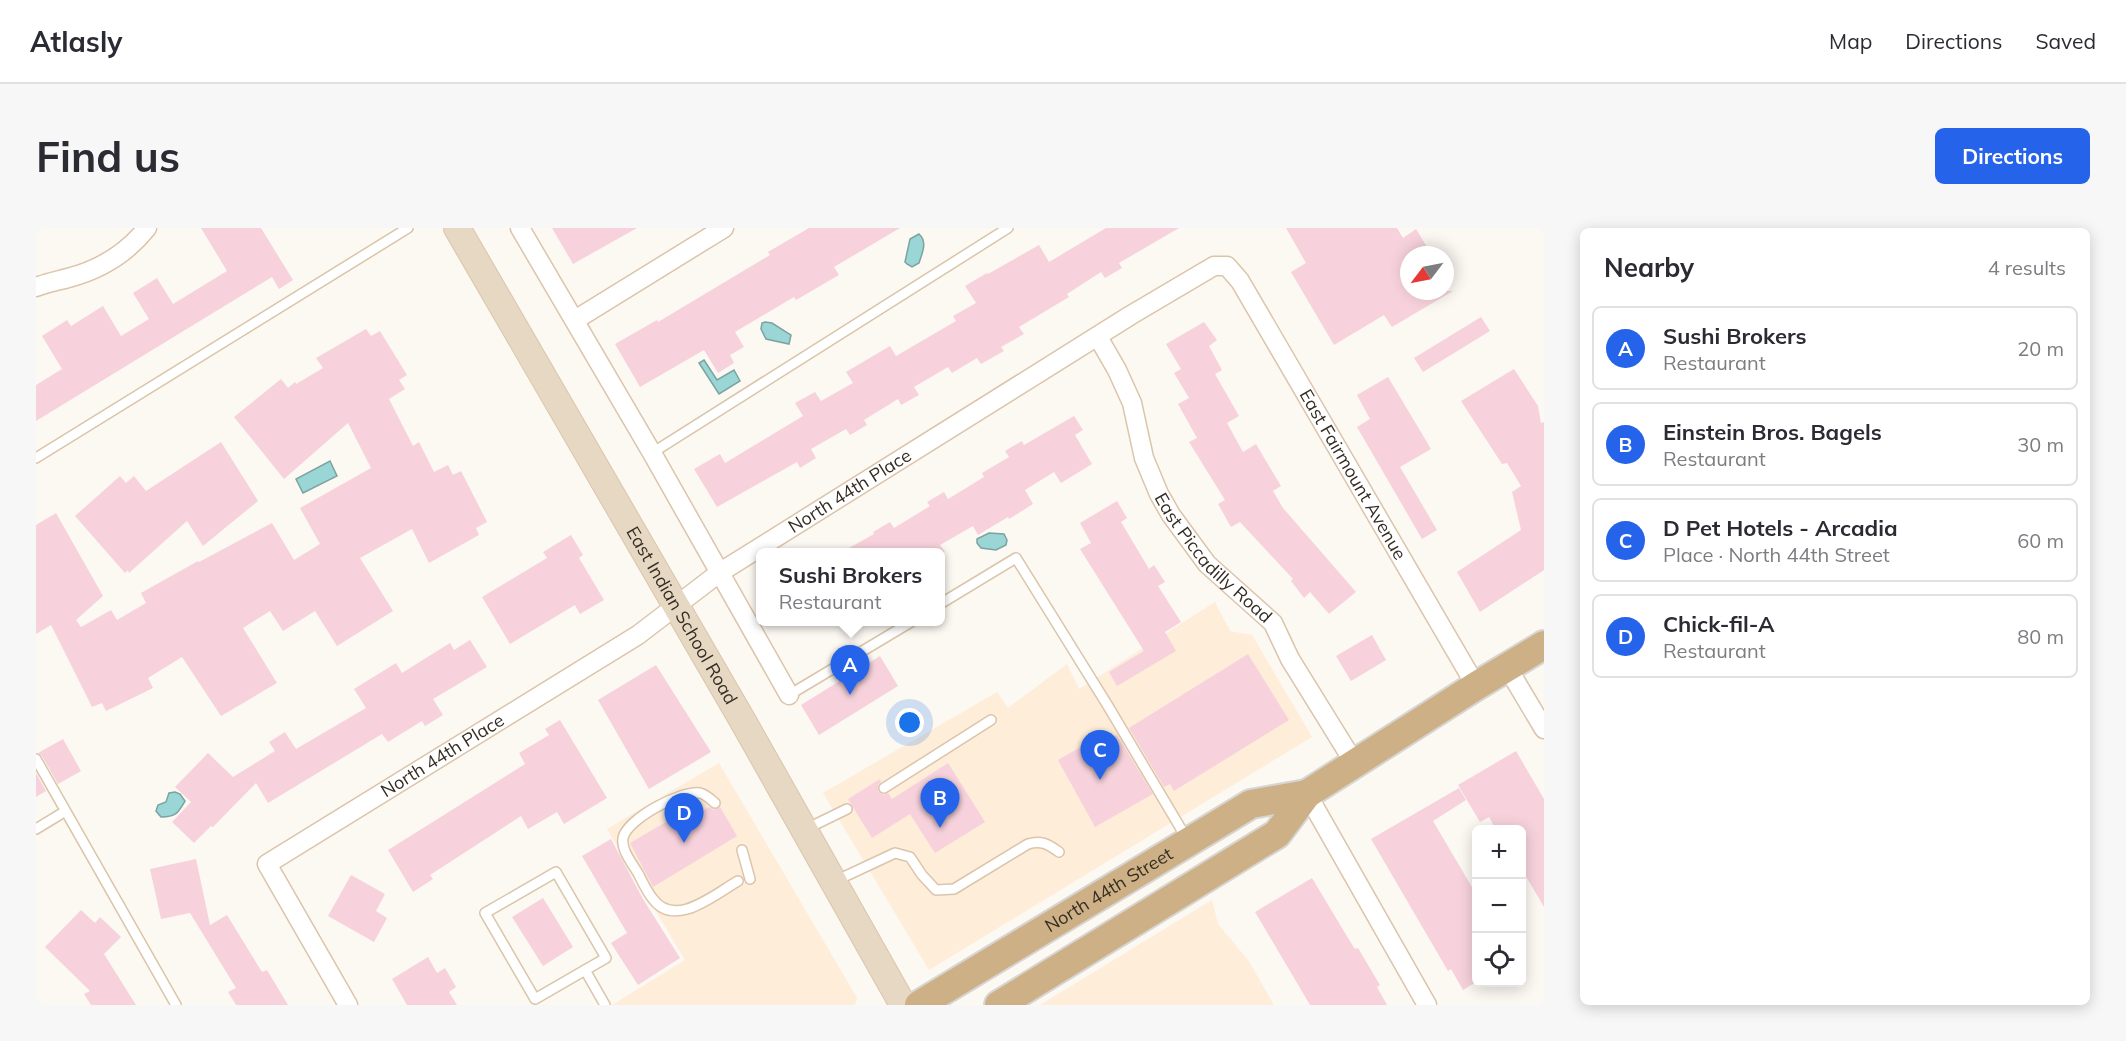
<!DOCTYPE html>
<html lang="en">
<head>
<meta charset="utf-8">
<style>
	body { margin:0; font-family:Mulish,sans-serif; background:#f7f7f7; color:#2b2b33 }
	.controls { position:absolute; right:18px; bottom:18px; display:grid; overflow:hidden; border-radius:9px; box-shadow:0 3px 15px #0003 }
	.controls button { width:54px; height:54px; display:grid; place-items:center; padding:0; border:0; border-bottom:2px solid #e1e1e2; background:#fff; color:#2b2b33; font:30px sans-serif }
	.compass { position:absolute; left:1364px; top:18px; width:54px; height:54px; border-radius:50%; background:#fff; box-shadow:0 3px 15px #0003; rotate:238deg }
	.you { position:absolute; left:874px; top:495px; width:21px; height:21px; margin:-15px; border:4px solid #fff; border-radius:50%; background:#1a73e8; box-shadow:0 0 0 9px #1a73e833 }
	.badge { display:grid; place-items:center; width:39px; height:39px; border-radius:50%; background:#2563eb; color:#fff; font-size:20px; font-weight:700 }
	.pin { position:absolute; translate:-50% -50px; filter:drop-shadow(0 2px 3px #0008) }
	.pin::after { content:''; position:absolute; top:32px; width:21px; height:18px; background:inherit; clip-path:polygon(0 0,100% 0,50% 100%) }
	.popup { position:absolute; left:720px; top:320px; width:189px; height:78px; box-sizing:border-box; display:grid; place-content:center; border-radius:9px; background:#fff; filter:drop-shadow(0 2px 4px #0005); font-size:20px; white-space:nowrap; color:#7c7c81 }
	.popup b { font-size:22px; color:#2b2b33 }
	.popup::after { content:''; position:absolute; left:50%; top:100%; margin-left:-12px; border:12px solid transparent; border-top-color:#fff }
	.list { margin:0; padding:0; list-style:none }
	h2 { display:flex; justify-content:space-between; align-items:center; height:78px; margin:0; padding:0 24px; font-size:26px }
	h2 small { font-size:20px; font-weight:400; color:#7c7c81 }
	.list li { display:grid; grid-template-columns:39px 1fr auto; gap:18px; align-items:center; box-sizing:border-box; height:84px; margin:0 12px 12px; padding:0 12px; border:2px solid #e1e1e2; border-radius:9px }
	.list b { display:block; font-size:22px; white-space:nowrap }
	.list p { margin:0; font-size:20px; white-space:nowrap; color:#7c7c81 }
	.list em { font-size:20px; font-style:normal; color:#7c7c81 }
	.icon { flex:none; width:33px; height:33px; fill:none; stroke:currentColor; stroke-width:2; stroke-linecap:round; stroke-linejoin:round }
	.map { position:relative; flex:none; width:1508px; height:777px; overflow:hidden; border-radius:9px }
	header { display:flex; align-items:center; gap:36px; box-sizing:border-box; height:84px; padding:0 30px; background:#fff; border-bottom:2px solid #e1e1e2 }
	header strong { font-size:28px }
	nav { display:flex; gap:33px; margin-inline-start:auto; font-size:21px }
	.intro { display:flex; align-items:center; justify-content:space-between; box-sizing:border-box; height:144px; padding:0 36px }
	h1 { margin:0; font-size:42px }
	.button { padding:15px 27px; border-radius:9px; background:#2563eb; color:#fff; font-size:21px; font-weight:700 }
	main { display:flex; gap:36px; padding:0 36px }
	aside { flex:1; background:#fff; border-radius:9px; box-shadow:0 3px 15px #0003 }
	.map>svg:first-child { display:block }
</style>
</head>
<body>
<header>
<strong>Atlasly</strong>
<nav><a>Map</a><a>Directions</a><a>Saved</a></nav>
</header>
<div class="intro"><h1>Find us</h1><a class="button">Directions</a></div>
<main>
<div class="map">
<svg width="1508" height="777" viewBox="0 0 1508 777">
	<rect width="100%" height="100%" fill="#fcf8f2"/>
	<g fill="#feedd9">
		<polygon points="1179,374 1194,403 1216,407 1276,509 893,742 787,565 961,464 972,480 1031,436 1043,461"/>
		<polygon points="683,535 821,770 819,777 576,777 649,732 571,601"/>
		<polygon points="1176,672 1182,696 1212,732 1238,777 1004,777"/>
	</g>
	<g fill="#9ad6d6" stroke="#7ca3a0" stroke-width="1.5">
		<path d="M883 6C892 14 886 25 883 35L876 39 871 36 869 34 874 11Z"/>
		<polygon points="729,94 736,95 755,107 753,116 730,111 725,101 726,95"/>
		<polygon points="668,132 681,152 698,142 704,153 683,166 663,135"/>
		<polygon points="294,233 301,248 267,265 260,251"/>
		<polygon points="953,305 968,306 971,312 970,317 960,322 945,320 941,315 941,311"/>
		<path d="M139 564 144 566 149 573C142 585 140 589 125 589L120 583 122 577 130 574 133 565Z"/>
	</g>
	<g fill="#f7d2dd">
		<polygon points="165,0 225,0 257,52 243,61 236,49 0,193 0,157 26,141 6,108 31,92 35,98 67,78 85,108 113,91 97,65 121,50 137,76 191,43"/>
		<polygon points="516,0 601,0 537,36"/>
		<polygon points="773,0 864,0 798,39 803,47 760,72 758,69 699,104 708,119 694,127 698,135 682,145 668,122 604,159 579,116 621,92 622,94 734,27 732,24"/>
		<polygon points="1070,0 1143,0 1083,35 1086,40 1069,50 1065,44 1031,66 1033,69 983,99 988,106 965,119 968,123 945,136 941,130 916,145 912,139 878,159 883,167 865,177 862,171 828,192 831,197 814,207 810,201 775,221 780,230 764,240 761,234 681,279 658,241 684,226 689,235 767,188 759,175 779,164 785,173 817,155 810,144 854,118 860,128 920,93 917,88 940,75 929,58 951,45 952,46 1003,17 1013,34"/>
		<polygon points="1250,0 1361,0 1367,10 1380,1 1396,27 1373,27 1373,63 1417,63 1356,99 1348,87 1298,117 1255,44 1270,35"/>
		<polygon points="1445,89 1454,103 1387,144 1378,130"/>
		<polygon points="1168,94 1181,112 1173,118 1186,142 1179,146 1203,188 1191,195 1207,224 1220,216 1245,258 1237,263 1247,280 1320,364 1293,386 1274,364 1268,370 1255,353 1257,351 1204,294 1195,299 1182,276 1189,272 1153,214 1161,210 1142,176 1153,170 1138,145 1145,141 1130,116"/>
		<polygon points="330,101 335,108 344,103 371,147 363,152 369,161 353,171 377,218 383,214 398,244 412,237 417,247 425,243 451,294 440,300 443,307 393,335 376,301 324,330 357,383 301,418 279,383 247,403 234,383 207,400 241,455 185,488 146,429 112,450 117,460 70,483 66,475 56,479 15,397 0,406 0,297 20,285 67,368 40,392 45,399 75,382 81,392 110,375 105,365 162,333 163,334 236,295 258,332 284,316 264,280 335,240 312,195 248,251 198,189 245,151 252,160 259,154 260,156 287,140 280,130"/>
		<polygon points="1478,141 1502,178 1505,195 1508,194 1508,342 1444,384 1421,344 1485,302 1476,264 1485,258 1471,235 1466,236 1425,173"/>
		<polygon points="1352,149 1395,221 1364,239 1401,302 1386,311 1321,199 1334,191 1321,167"/>
		<polygon points="1038,188 1047,202 1039,207 1056,236 1025,255 1018,244 989,262 997,276 973,291 972,289 942,307 937,298 904,317 909,324 806,324 838,306 837,304 854,294 858,300 894,278 891,274 908,264 912,271 948,249 946,245 973,229 969,223 986,213 988,217"/>
		<polygon points="185,214 222,273 167,318 151,293 93,345 92,342 89,345 39,288 84,248 90,255 98,248 110,263"/>
		<polygon points="1081,273 1091,290 1085,294 1113,341 1118,337 1129,354 1122,358 1145,394 1129,404 1140,423 1081,458 1073,444 1108,423 1044,321 1055,315 1044,295"/>
		<polygon points="535,307 547,327 543,330 568,372 544,386 539,377 474,416 446,369 511,330 507,324"/>
		<polygon points="1336,407 1350,432 1315,453 1300,428"/>
		<polygon points="434,412 451,439 397,471 407,487 389,498 386,493 352,514 346,506 232,575 220,555 177,599 175,598 158,615 136,594 155,574 139,559 172,525 197,549 239,523 233,514 249,504 260,521 330,480 318,461 360,435 366,445 414,415 418,422"/>
		<polygon points="1212,426 1253,492 1138,563 1134,556 1128,559 1093,500"/>
		<polygon points="844,428 862,458 783,507 765,477"/>
		<polygon points="620,437 675,524 613,561 562,472"/>
		<polygon points="524,492 571,570 528,596 521,584 492,601 485,588 394,647 397,651 377,664 352,622 489,536 483,525 513,507 509,501"/>
		<polygon points="1069,505 1073,512 1081,507 1117,566 1059,599 1022,532"/>
		<polygon points="27,511 45,543 22,556 6,528 2,525"/>
		<polygon points="1480,523 1508,571 1508,679 1485,640 1485,602 1460,602 1453,589 1444,594 1422,557"/>
		<polygon points="912,535 949,594 899,625 874,586 836,610 812,571 844,551 845,554 842,557 842,563 848,567 852,565 856,571"/>
		<polygon points="0,545 10,563 0,569"/>
		<polygon points="1423,560 1430,572 1397,593 1440,666 1440,754 1427,762 1415,741 1412,743 1335,611"/>
		<polygon points="659,577 663,585 673,579 678,582 684,579 701,608 617,659 594,615"/>
		<polygon points="575,611 607,671 644,730 602,757 575,715 591,705 546,628"/>
		<polygon points="160,631 174,697 191,687 226,744 231,742 252,777 200,777 192,764 200,760 154,685 125,691 114,641"/>
		<polygon points="315,647 349,666 340,683 351,690 338,714 292,688"/>
		<polygon points="1276,650 1312,710 1319,721 1322,720 1344,757 1341,759 1351,777 1274,777 1219,684"/>
		<polygon points="507,670 537,719 507,738 476,689"/>
		<polygon points="45,682 59,695 64,689 85,709 68,726 100,777 55,777 48,766 54,763 9,719"/>
		<polygon points="392,729 401,745 409,740 420,759 413,764 421,777 371,777 356,751"/>
	</g>
	<g fill="none" stroke-linecap="round" stroke-linejoin="round">
		<g stroke="#dbc5aa" stroke-width="12">
			<g id="lane">
				<polyline points="616,225 972,0"/>
				<polyline points="0,230 372,0"/>
				<polyline points="904,376 980,330 1072,478 1151,611"/>
				<polyline points="753,467 875,394"/>
				<polyline points="0,531 140,777"/>
				<polyline points="848,560 955,492"/>
				<path d="M679 575C674 571 671 567 664 565 645 562 591 591 587 610 585 623 597 636 603 647 607 655 611 664 617 671 639 701 679 666 702 653"/>
				<polyline points="0,601 28,584"/>
				<polyline points="770,601 811,581"/>
				<polyline points="706,622 714,651"/>
				<polygon points="520,644 570,730 499,771 449,685"/>
				<path d="M799 653 859 625 874 629 886 647 900 662 918 661 992 616C1005 612 1012 616 1023 624"/>
				<polyline points="549,742 569,777"/>
			</g>
		</g>
		<g stroke="#dbc5aa" stroke-width="21">
			<g id="street">
				<polyline points="484,0 616,225 753,467"/>
				<path d="M0 59C10 55 21 53 32 50 63 42 91 25 111 0"/>
				<polyline points="539,92 688,0"/>
				<path id="s1" d="M1062 109 1081 142 1096 175 1108 230 1123 266 1135 287 1171 336 1237 395 1254 431 1319 536"/>
				<polyline points="1471,439 1508,501"/>
				<polyline points="1271,566 1391,777"/>
				<path id="s2" d="M312 777 231 636 602 407 683 345 1095 87 1178 38H1191L1204 53 1440 458"/>
			</g>
		</g>
		<g stroke="#dbc5aa" stroke-width="28">
			<g id="secondary">
				<path id="s3" d="M421 0 708 495 867 777"/>
			</g>
		</g>
		<g stroke="#d7d5d3" stroke-width="32">
			<g id="primary">
				<path id="s4" d="M883 777 1215 576 1271 566"/>
				<polyline points="963,777 1241,606 1271,566 1440,458 1508,417"/>
			</g>
		</g>
		<use href="#lane" stroke="#fff" stroke-width="9"/>
		<use href="#street" stroke="#fff" stroke-width="18"/>
		<use href="#secondary" stroke="#e6d8c2" stroke-width="26"/>
		<use href="#primary" stroke="#cdb085" stroke-width="28"/>
	</g>
	<g text-anchor="middle" stroke-width="4.5" stroke-linejoin="round" paint-order="stroke">
		<g font-size="18" fill="#352d23" stroke="#fff">
			<text dy="6" stroke="none"><textPath href="#s2" startOffset="1540">East Fairmount Avenue</textPath></text>
			<text dy="6" stroke="none"><textPath href="#s2" startOffset="855">North 44th Place</textPath></text>
			<text dy="6" stroke="none"><textPath href="#s1" startOffset="254">East Piccadilly Road</textPath></text>
			<text dy="6" stroke="none"><textPath href="#s3" startOffset="448">East Indian School Road</textPath></text>
			<text dy="6" stroke="none"><textPath href="#s2" startOffset="369">North 44th Place</textPath></text>
			<text dy="6" stroke="none"><textPath href="#s4" startOffset="222">North 44th Street</textPath></text>
		</g>
	</g>
</svg>
<div class="controls">
<button>+</button>
<button>−</button>
<button><svg class="icon" aria-label="locate" viewBox="0 0 24 24"><circle cx="12" cy="12" r="6"/><path d="M12 2v4M12 18v4M2 12h4M18 12h4"/></svg></button>
</div>
<svg class="compass" viewBox="-18 -18 36 36"><path d="M0-13l5 13h-10z" fill="#e53935"/><path d="M0 13l5-13h-10z" fill="#7c7c81"/></svg>
<div class="you"></div>
<div class="pin badge" style="left:814px;top:467px">A</div>
<div class="popup"><b>Sushi Brokers</b>Restaurant</div>
<div class="pin badge" style="left:904px;top:600px">B</div>
<div class="pin badge" style="left:1064px;top:552px">C</div>
<div class="pin badge" style="left:648px;top:615px">D</div>
</div>
<aside>
<h2>Nearby<small>4 results</small></h2>
<ul class="list">
<li><span class="badge">A</span><div><b>Sushi Brokers</b><p>Restaurant</p></div><em>20 m</em></li>
<li><span class="badge">B</span><div><b>Einstein Bros. Bagels</b><p>Restaurant</p></div><em>30 m</em></li>
<li><span class="badge">C</span><div><b>D Pet Hotels - Arcadia</b><p>Place · North 44th Street</p></div><em>60 m</em></li>
<li><span class="badge">D</span><div><b>Chick-fil-A</b><p>Restaurant</p></div><em>80 m</em></li>
</ul>
</aside>
</main>
</body>
</html>
